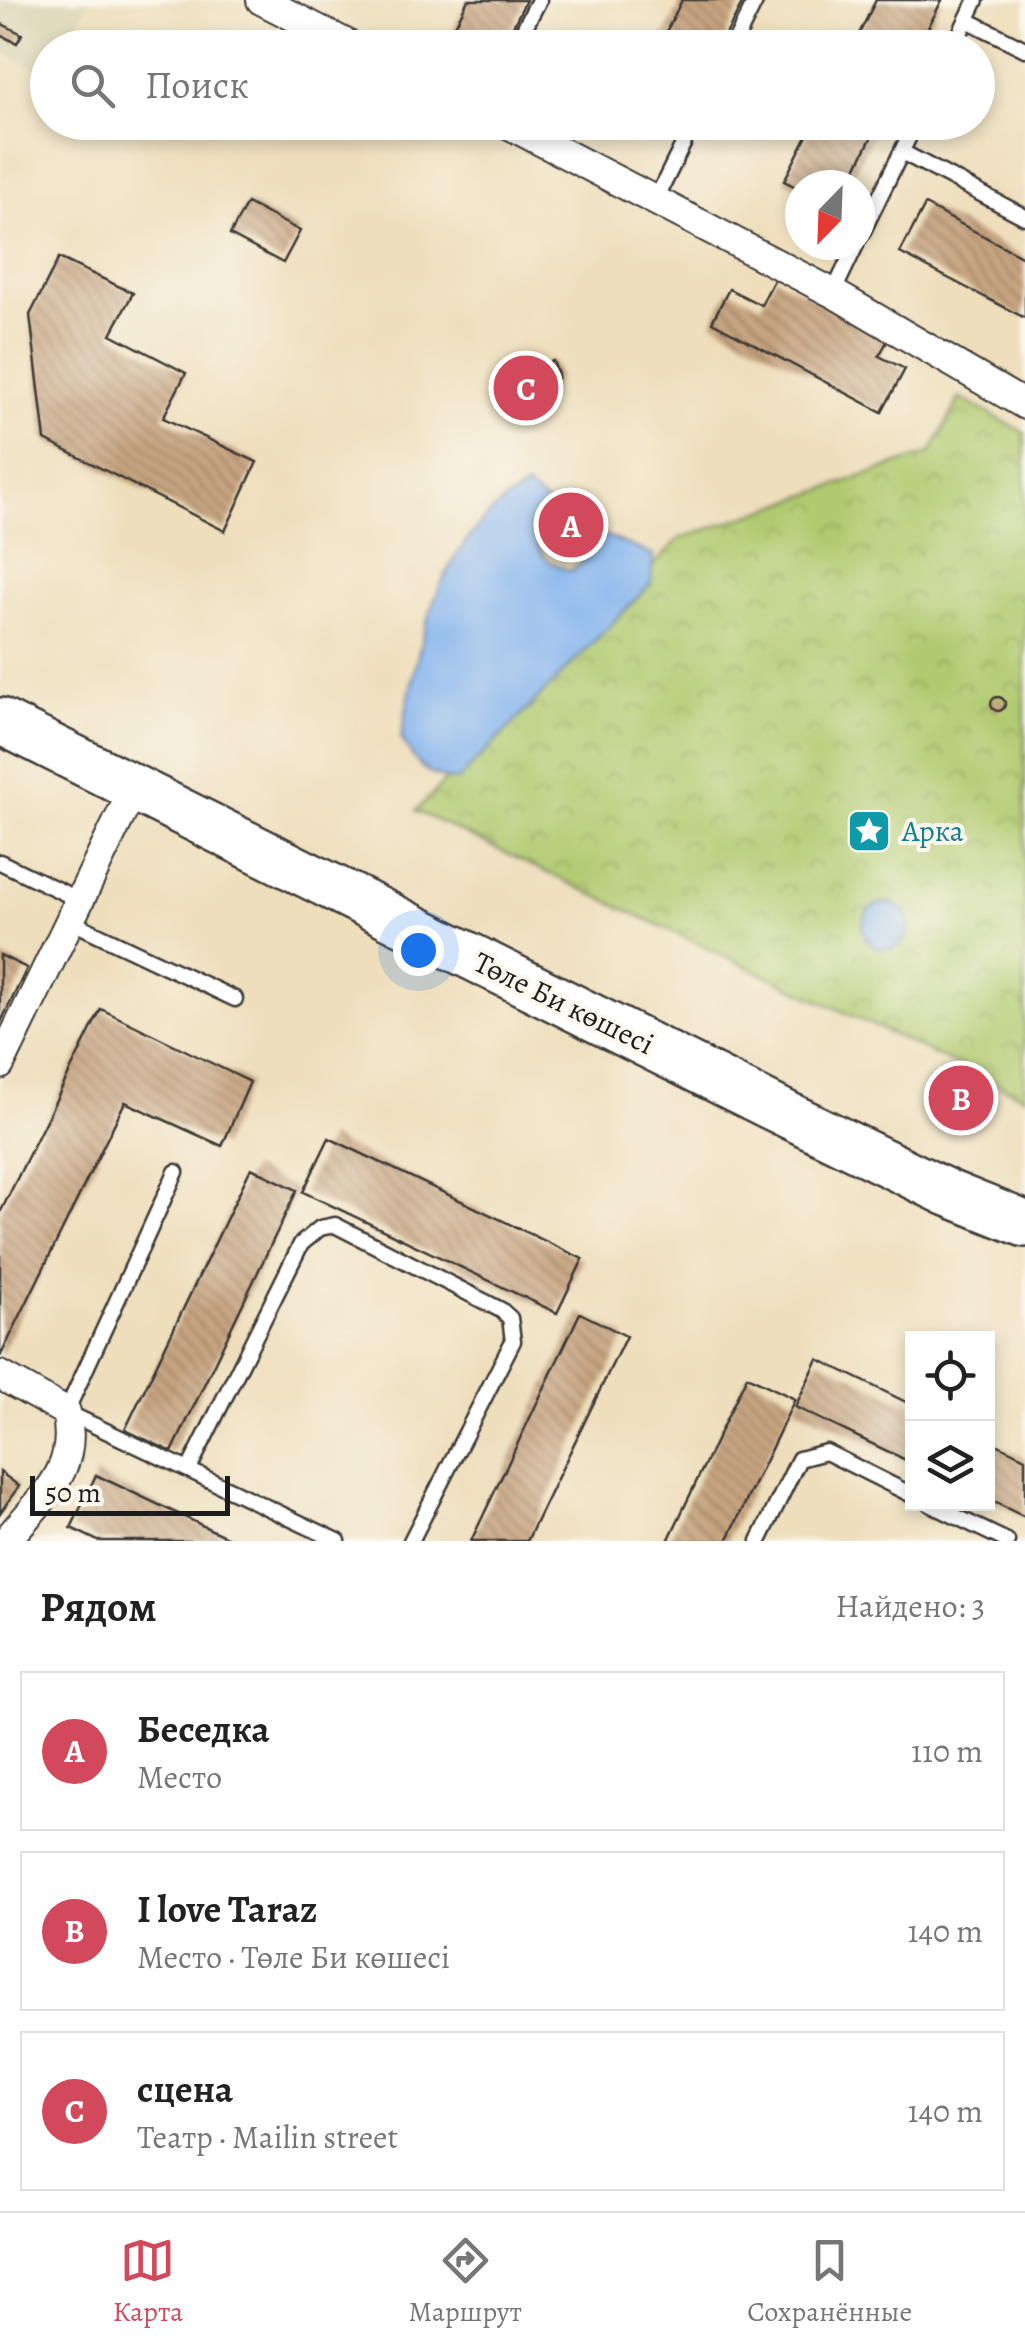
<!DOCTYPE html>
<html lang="ru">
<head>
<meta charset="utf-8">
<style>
	body { margin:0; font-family:Alegreya,serif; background:#f2f2f2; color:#222 }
	.controls { position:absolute; right:30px; bottom:30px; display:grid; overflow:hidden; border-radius:0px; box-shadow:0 5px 15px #0003 }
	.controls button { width:90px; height:90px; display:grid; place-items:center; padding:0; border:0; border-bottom:2px solid #e0e0e0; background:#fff; color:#222; font:50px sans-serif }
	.compass { position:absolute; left:785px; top:170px; width:90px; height:90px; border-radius:50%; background:#fff; box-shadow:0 5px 15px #0003; rotate:203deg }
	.scale { position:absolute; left:30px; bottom:25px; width:200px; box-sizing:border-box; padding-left:10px; border:5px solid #1c1c1c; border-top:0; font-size:28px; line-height:35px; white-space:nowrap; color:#1c1c1c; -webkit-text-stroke:8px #fbf7ec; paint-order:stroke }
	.you { position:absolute; left:418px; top:950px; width:35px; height:35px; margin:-25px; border:8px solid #fff; border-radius:50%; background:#1a73e8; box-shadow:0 0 0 15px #1a73e833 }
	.badge { display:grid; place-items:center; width:65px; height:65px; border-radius:50%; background:#d1495b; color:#fff; font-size:32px; font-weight:700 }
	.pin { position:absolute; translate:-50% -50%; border:5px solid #fff; box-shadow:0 2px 10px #0006 }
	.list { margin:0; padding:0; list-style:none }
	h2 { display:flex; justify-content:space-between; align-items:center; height:130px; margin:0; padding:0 40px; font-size:42px }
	h2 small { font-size:32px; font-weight:400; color:#767676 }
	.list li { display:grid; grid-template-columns:65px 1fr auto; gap:30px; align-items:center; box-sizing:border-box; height:160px; margin:0 20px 20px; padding:0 20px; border:2px solid #e0e0e0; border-radius:0px }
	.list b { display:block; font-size:38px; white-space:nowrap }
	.list p { margin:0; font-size:32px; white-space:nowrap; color:#767676 }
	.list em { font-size:32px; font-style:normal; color:#767676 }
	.icon { flex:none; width:55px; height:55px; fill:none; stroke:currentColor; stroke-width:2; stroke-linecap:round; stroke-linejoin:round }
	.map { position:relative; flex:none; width:1025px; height:1541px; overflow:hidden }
	.search { position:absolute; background:#fff; box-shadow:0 5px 15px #0003; left:30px; right:30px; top:30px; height:110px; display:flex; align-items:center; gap:25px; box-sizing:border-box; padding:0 35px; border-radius:55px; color:#767676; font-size:38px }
	.sheet { height:670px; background:#fff }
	nav { display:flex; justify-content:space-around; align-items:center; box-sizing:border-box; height:140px; border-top:2px solid #e0e0e0; background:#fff; font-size:28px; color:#767676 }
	nav a { display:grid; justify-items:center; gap:5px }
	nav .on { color:#d1495b }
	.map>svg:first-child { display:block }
</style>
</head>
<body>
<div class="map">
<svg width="1025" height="1541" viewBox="0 0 1025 1541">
	<defs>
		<pattern id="park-crowns" width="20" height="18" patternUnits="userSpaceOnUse" patternTransform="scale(2.5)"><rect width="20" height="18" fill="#b0ca6f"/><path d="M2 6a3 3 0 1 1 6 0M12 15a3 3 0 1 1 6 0" fill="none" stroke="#97ad60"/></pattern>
		<pattern id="building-back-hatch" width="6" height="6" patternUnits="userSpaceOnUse" patternTransform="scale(2.5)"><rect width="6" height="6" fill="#c7a480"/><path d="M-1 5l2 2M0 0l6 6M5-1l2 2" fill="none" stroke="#a18568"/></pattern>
	</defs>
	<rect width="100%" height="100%" fill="#fbf7ec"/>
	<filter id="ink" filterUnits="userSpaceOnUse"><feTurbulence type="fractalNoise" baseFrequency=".01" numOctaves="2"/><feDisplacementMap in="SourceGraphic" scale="20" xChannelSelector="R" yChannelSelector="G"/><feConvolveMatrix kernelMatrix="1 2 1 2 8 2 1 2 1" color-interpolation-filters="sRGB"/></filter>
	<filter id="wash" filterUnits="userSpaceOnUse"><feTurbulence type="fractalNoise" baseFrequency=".0048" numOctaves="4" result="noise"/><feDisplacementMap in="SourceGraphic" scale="40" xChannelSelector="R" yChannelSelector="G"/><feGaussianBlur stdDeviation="2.25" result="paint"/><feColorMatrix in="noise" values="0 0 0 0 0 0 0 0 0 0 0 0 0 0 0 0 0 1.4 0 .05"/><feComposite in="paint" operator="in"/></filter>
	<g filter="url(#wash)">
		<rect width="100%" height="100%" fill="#eedebc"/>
		<polygon fill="#dad4b4" points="0,0 89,0 66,47 48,48 47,74 0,51"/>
		<polygon fill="url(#park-crowns)" stroke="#667346" stroke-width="2.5" points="960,398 1025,433 1025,1097 416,811 679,539 931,453"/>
		<g fill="#83b3ee" stroke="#506885" stroke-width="2.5">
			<path d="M526 487 551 506 535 535C540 558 549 563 571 571L585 559 599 533 653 555 651 584 457 781C426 777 416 765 401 738 420 640 434 541 526 487Z"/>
			<circle cx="886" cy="926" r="23"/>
		</g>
		<g id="blocks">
			<g fill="url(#building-back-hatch)">
				<polygon points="468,0 526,0 502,48 483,48 452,32"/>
				<polygon points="682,0 744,0 719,48 658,48"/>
				<polygon points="876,0 942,0 918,48 852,48"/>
				<polygon points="0,23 22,34 17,43 0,35"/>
				<polygon points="644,122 680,122 673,137"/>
				<polygon points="814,122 879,122 848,185 800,185 800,189 784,181"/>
				<polygon points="247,203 300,231 283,263 230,235"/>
				<polygon points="925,205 1025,258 1025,318 900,253"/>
				<polygon points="59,258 133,293 111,334 186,373 163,418 257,462 225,531 45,440 30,315"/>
				<polygon points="775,278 889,338 879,356 905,369 882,412 712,322 729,289 761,305"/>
				<polygon points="553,361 558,375 552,396 532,407 514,405 497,392 498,383"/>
				<circle cx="571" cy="525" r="13"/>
				<circle cx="998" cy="704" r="7"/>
				<polygon points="0,955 27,968 0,1024"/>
				<polygon points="101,1009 250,1082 222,1146 125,1102 0,1357 0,1213"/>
				<polygon points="329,1138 583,1259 557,1313 303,1192"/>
				<polygon points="251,1168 297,1190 172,1452 125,1430"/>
				<polygon points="580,1313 626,1336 527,1541 471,1541"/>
				<polygon points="818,1359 912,1405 912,1463 795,1407"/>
				<polygon points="747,1376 795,1399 727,1541 668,1541"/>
				<polygon points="988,1440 1025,1458 1025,1517 988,1499"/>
				<polygon points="0,1472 19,1486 0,1513"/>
				<polygon points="96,1475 235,1541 98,1541 71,1528"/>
			</g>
		</g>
	</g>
	<g filter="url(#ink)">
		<use href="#blocks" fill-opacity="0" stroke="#3c3934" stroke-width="2.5"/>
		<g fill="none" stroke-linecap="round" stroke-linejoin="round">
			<g stroke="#3c3934" stroke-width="19">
				<g id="lane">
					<polyline points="967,20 1025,49"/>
					<polyline points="514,48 539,0"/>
					<polyline points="732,48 756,0"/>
					<polyline points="953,48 976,0"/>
					<polyline points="902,152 1025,217"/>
					<polyline points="655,201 694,122"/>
					<polyline points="860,237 916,122"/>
					<polyline points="833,293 856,245"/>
					<polyline points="0,862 77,899"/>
					<polyline points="68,920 235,999"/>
					<polyline points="176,1172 66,1412 338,1541"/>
					<polyline points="190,1467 301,1244 320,1228 335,1225 501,1310 510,1318 513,1341 411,1541"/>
					<polyline points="930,1504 1007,1541"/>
					<polyline points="759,1541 799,1459 826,1452 912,1495"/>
				</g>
			</g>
			<g stroke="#3c3934" stroke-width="32">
				<g id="street">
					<polyline points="261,0 355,48"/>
					<polyline points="504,122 833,293 1025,405"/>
					<polyline points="0,1065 134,788"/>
					<path d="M0 1375 66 1412C80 1472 41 1497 6 1541"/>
				</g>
			</g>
			<g stroke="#3c3934" stroke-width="50">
				<polyline id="primary" points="0,721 790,1116 948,1193 1025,1224"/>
			</g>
			<use href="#lane" stroke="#fff" stroke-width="14"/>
			<use href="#street" stroke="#fff" stroke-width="28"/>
			<use href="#primary" stroke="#fff" stroke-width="45"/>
		</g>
	</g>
	<defs>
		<g id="sight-square" transform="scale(2.25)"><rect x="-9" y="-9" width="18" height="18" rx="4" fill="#0f9aa8" stroke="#fbf7ec"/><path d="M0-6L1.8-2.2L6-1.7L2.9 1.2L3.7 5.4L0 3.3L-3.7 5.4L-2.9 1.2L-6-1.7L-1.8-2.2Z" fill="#fff"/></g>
	</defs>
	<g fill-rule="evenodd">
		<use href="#sight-square" x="869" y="831"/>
	</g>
	<g text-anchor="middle" stroke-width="8" stroke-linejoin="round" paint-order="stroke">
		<g font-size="30" fill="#0d838f" stroke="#fbf7ec" text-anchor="start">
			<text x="902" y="841">Арка</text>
		</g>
		<g font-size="30" fill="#1c1c1c" stroke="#fbf7ec">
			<text transform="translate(564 1003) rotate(26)" y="10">Төле Би көшесі</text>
		</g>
	</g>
</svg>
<div class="controls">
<button><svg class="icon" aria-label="locate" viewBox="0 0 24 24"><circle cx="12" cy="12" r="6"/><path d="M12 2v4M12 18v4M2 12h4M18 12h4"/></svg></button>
<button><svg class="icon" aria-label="layers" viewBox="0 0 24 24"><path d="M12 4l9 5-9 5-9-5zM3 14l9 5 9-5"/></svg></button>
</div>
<svg class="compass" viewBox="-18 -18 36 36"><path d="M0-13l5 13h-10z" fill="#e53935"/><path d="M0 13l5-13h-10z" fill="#767676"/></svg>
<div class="scale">50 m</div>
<div class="you"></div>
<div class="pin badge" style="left:571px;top:525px">A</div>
<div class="pin badge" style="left:961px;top:1098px">B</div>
<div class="pin badge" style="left:526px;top:388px">C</div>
<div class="search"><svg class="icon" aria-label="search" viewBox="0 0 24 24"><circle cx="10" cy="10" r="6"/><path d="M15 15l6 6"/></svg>Поиск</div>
</div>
<section class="sheet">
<h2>Рядом<small>Найдено: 3</small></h2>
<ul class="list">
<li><span class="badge">A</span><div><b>Беседка</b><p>Место</p></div><em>110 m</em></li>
<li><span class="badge">B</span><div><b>I love Taraz</b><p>Место · Төле Би көшесі</p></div><em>140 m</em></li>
<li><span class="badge">C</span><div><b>сцена</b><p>Театр · Mailin street</p></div><em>140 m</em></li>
</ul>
</section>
<nav>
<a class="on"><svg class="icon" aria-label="map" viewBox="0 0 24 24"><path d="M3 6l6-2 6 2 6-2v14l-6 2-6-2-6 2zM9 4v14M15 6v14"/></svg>Карта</a>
<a><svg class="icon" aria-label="directions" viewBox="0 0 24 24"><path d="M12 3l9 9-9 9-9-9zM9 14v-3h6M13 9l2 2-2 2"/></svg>Маршрут</a>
<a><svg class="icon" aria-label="saved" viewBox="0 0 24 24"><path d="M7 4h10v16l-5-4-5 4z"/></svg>Сохранённые</a>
</nav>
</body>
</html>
